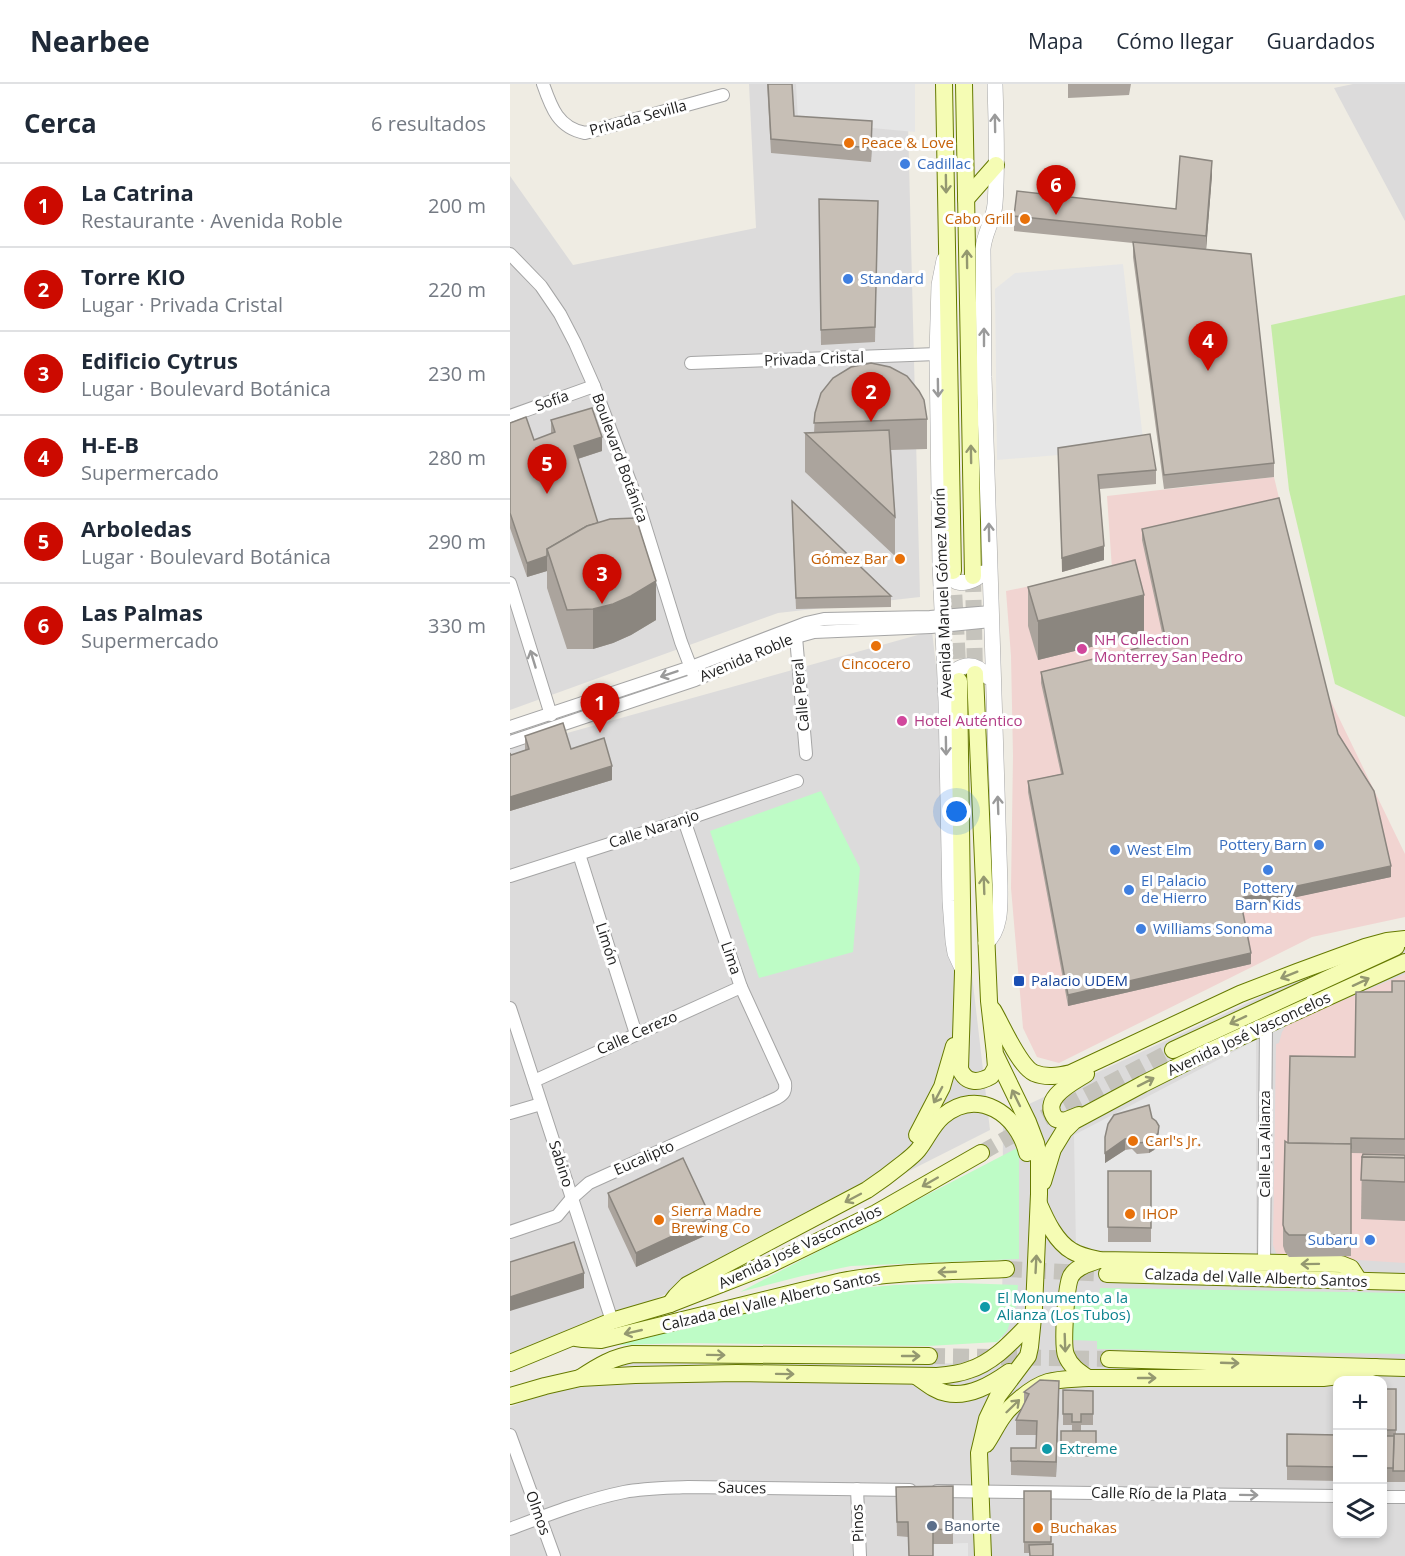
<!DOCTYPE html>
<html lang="es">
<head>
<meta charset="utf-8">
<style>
	body { margin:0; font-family:"Open Sans",sans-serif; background:#f6f6f7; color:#1f2937 }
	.controls { position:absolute; right:18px; bottom:18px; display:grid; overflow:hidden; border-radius:12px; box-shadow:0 3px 9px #0003 }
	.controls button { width:54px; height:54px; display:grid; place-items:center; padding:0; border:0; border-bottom:2px solid #e0e1e3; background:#fff; color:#1f2937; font:30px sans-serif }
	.you { position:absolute; left:447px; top:728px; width:21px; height:21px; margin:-15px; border:4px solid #fff; border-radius:50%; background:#1a73e8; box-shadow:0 0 0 9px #1a73e833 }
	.badge { display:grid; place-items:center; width:39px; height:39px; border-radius:50%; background:#cc0a00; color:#fff; font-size:20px; font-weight:700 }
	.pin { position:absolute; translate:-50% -50px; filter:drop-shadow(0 2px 3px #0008) }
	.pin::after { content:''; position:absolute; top:32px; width:21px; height:18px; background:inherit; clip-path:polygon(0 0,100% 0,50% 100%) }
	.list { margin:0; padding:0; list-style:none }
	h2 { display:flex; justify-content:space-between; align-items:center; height:78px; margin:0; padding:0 24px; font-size:26px }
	h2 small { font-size:20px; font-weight:400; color:#747a83 }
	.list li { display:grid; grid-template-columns:39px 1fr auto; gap:18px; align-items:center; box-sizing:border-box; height:84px; padding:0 24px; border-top:2px solid #e0e1e3 }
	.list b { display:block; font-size:22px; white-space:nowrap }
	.list p { margin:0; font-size:20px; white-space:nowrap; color:#747a83 }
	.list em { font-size:20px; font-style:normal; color:#747a83 }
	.icon { flex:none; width:33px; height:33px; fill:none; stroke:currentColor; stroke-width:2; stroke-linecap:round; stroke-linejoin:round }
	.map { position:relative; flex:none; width:895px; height:1472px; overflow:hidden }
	header { display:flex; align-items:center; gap:36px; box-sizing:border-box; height:84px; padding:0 30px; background:#fff; border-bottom:2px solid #e0e1e3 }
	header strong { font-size:28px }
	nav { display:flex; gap:33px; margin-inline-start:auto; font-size:21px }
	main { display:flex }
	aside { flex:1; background:#fff }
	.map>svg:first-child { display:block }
</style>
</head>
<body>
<header>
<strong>Nearbee</strong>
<nav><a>Mapa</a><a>Cómo llegar</a><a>Guardados</a></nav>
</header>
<main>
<aside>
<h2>Cerca<small>6 resultados</small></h2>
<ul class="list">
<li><span class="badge">1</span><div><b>La Catrina</b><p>Restaurante · Avenida Roble</p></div><em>200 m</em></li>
<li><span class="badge">2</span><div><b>Torre KIO</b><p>Lugar · Privada Cristal</p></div><em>220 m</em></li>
<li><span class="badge">3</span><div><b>Edificio Cytrus</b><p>Lugar · Boulevard Botánica</p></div><em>230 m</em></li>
<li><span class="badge">4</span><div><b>H-E-B</b><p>Supermercado</p></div><em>280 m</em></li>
<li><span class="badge">5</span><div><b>Arboledas</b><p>Lugar · Boulevard Botánica</p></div><em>290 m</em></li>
<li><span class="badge">6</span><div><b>Las Palmas</b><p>Supermercado</p></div><em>330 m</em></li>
</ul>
</aside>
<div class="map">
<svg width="895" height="1472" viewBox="0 0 895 1472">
	<rect width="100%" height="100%" fill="#efece3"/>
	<g fill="#dcdbdb" fill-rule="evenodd">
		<polygon points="239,0 397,0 410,513 268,529 0,626 0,92 63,181 246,144"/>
		<polygon points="843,0 895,0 895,137 824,4"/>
		<polygon points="422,547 480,1046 102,1237 0,1275 0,665"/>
		<path d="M895 846V1472H0V1323L124 1276 492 1280 493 1032ZM828 1296H872V1450H828Z"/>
	</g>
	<g fill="#f1d4d1">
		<polygon points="764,393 814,603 895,770 895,833 802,853 549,979 527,973 513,944 501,804 503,672 501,572 496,507 602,485 597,412"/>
		<polygon points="895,890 895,1179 767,1171 763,1161 766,960 769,959 772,948 777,940"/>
	</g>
	<polygon fill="#c5eca6" points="895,211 895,633 825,600 779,406 761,241"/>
	<g fill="#befcc6">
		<polygon points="311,707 350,784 343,868 249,894 200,747"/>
		<polygon points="509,1063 509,1175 341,1182 292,1192 230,1208"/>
		<polygon points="451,1199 508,1201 506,1222 497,1247 487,1258 418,1262 179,1259 106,1261 179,1242 340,1205 385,1201"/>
		<polygon points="590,1204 895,1209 895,1270 587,1265 587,1257 562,1256 563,1210 589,1211"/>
	</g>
	<g fill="#e6e6e6">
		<polygon points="286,0 405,0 405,48 288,37"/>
		<polygon points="613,180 634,364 487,376 485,205 505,189"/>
		<polygon points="746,956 746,1173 566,1165 564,1051"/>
		<polygon points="458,1459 458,1472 423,1472 423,1460"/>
	</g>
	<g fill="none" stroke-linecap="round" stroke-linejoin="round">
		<g stroke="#c5c3bc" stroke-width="16" stroke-dasharray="16 8" stroke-linecap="butt">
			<polyline points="443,487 449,597"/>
			<polyline points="463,492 465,590"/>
			<polyline points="471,1069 529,1036 663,966"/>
			<polyline points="496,1185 597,1190"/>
			<polyline points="419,1272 599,1275"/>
		</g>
		<g stroke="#a5a5a5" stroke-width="14">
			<g id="minor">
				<path d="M33 0C41 23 48 44 75 49L213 11"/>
				<polyline points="0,170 31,202 50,230 65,259 84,302 127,416 171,558 183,589"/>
				<polyline points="181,279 427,270"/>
				<polyline points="0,332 84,302"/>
				<polyline points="0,499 41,631"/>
				<polyline points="286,553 296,670"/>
				<polyline points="0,643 181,583 296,539 314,535 420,533 481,528"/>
				<polyline points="0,658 185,596 286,553 304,548 421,543 481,537"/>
				<polyline points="69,770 126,950"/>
				<polyline points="0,792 174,736 287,697"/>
				<polyline points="0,924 102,1237"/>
				<polyline points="24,997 231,903"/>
				<polyline points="0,1029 31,1020"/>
				<path d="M0 1148 47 1132 62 1114 79 1099 267 1014C274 1010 276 1007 275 999L231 903 174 736"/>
				<polyline points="754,1179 756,941"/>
				<polyline points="0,1351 44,1472"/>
				<polyline points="347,1405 350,1472"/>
				<polyline points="427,1407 828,1412"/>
				<polyline points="872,1413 895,1413"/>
				<path d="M0 1445C37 1431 75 1416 114 1408 135 1404 157 1404 178 1403L400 1406"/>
			</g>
		</g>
		<g stroke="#a5a5a5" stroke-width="16">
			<g id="tertiary">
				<polyline points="434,176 429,201 427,270 430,480 436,618 440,817 443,857 445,869 451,882"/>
				<path d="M430 480C434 485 437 491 442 495 451 503 466 496 473 489"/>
				<path d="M435 602C444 581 462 574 478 593"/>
				<path d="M476 859C492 846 490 819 490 801L474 293 473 165C474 149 484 136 485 120 488 81 486 40 485 0"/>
			</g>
		</g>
		<g stroke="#667a00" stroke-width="18">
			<g id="secondary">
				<polyline points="434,0 443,487"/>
				<polyline points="454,0 463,492"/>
				<polyline points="456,115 486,81"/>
				<polyline points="465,590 479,917 485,970 518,1038 526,1059 529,1073 529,1110 524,1224 520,1263 518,1272 488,1312 477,1335 469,1369 473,1472"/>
				<path d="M449 597 453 888 450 985C456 1000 469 999 481 992L486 983 485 971"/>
				<path d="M483 926C492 941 509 982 524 989 536 994 548 992 561 989L730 910 787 888 855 863 877 857 895 855"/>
				<polyline points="663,966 886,863"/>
				<path d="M569 1031 554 1037 546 1035C529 1015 562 999 576 990"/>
				<polyline points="407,1051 432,1003 444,962"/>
				<polyline points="533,1098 543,1065 554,1047 564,1037 633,1000 695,969 895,878"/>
				<path d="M529 1120C536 1136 546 1158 562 1167 570 1172 580 1174 589 1176L831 1180 841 1184 850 1198"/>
				<polyline points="597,1190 895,1198"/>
				<path d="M160 1220 166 1212 177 1201 357 1106C369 1098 380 1090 391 1081 397 1076 403 1072 408 1066 417 1055 422 1041 433 1032 468 1003 508 1030 517 1069"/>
				<path d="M66 1254 73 1255 91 1256 332 1197C386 1187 441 1188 496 1185"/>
				<polyline points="599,1275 895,1284"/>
				<polyline points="0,1279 102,1237 160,1220 255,1183 366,1129 471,1069"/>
				<path d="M406 1292C415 1298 425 1307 436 1309 459 1314 482 1300 499 1288"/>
				<path d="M70 1294C88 1282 103 1273 123 1270L419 1272"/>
				<path d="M578 1294C569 1288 560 1282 556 1271 552 1261 556 1201 561 1192 567 1182 579 1180 589 1176"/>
				<path d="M0 1312 35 1302 70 1294 125 1291 227 1289 427 1292C438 1291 449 1290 459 1286 485 1278 504 1255 522 1237"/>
				<path d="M476 1360C483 1350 487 1340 494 1331 498 1325 505 1319 511 1314 536 1293 547 1296 578 1294H813L844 1290 865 1283"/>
			</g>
		</g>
		<use href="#minor" stroke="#fff" stroke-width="12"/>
		<use href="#tertiary" stroke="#fff" stroke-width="15"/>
		<use href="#secondary" stroke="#f5fcb4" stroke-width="16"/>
	</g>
	<g fill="#aba49d">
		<polygon points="257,0 282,0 284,32 362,51 361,78 261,69"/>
		<polygon points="558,0 621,0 619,11 558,14"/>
		<polygon points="702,91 696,166 764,379 764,393 654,405 623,173 623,159 504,147 504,132 666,125"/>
		<polygon points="309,115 368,117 365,258 311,261"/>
		<polygon points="305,329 417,335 417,365 381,366 385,433 385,472 295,388 295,349 304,349"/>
		<polygon points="41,336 92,367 68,375 88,439 146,536 121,551 103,559 83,565 57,565 37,504 37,487 17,493 0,444 0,339 24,356 41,350"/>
		<polygon points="548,364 646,386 646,400 590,405 594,476 552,488"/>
		<polygon points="282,428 381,512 381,523 286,525"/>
		<polygon points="632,445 828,650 881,793 732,824 741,880 558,922 518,708 518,697 551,690 531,599 531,588 654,558 632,456"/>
		<polygon points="518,503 634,550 528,576 518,542"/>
		<polygon points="15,652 61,665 102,696 0,727 0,669 1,671 15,666"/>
		<polygon points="895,897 895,1070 841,1069 841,1172 779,1173 775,1168 773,1162 773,1141 778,1059 845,973 882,908"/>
		<polygon points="642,1034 649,1053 648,1060 644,1066 639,1069 627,1070 622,1065 615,1066 595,1079 595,1053"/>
		<polygon points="895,1071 895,1137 851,1135 852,1073"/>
		<rect x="598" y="1087" width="43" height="71"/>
		<polygon points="98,1109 201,1149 126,1183 98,1123"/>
		<polygon points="873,1305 886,1305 886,1350 895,1350 895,1398 873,1398"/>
		<polygon points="553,1306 583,1307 583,1341 571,1341 571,1347 586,1347 586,1373 551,1372 551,1347 562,1347 562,1341 553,1341"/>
		<polygon points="514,1308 549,1311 546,1393 501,1391 501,1364 526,1364 527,1351 506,1351 506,1336 514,1320"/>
		<polygon points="777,1350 828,1351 828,1397 777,1396"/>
		<polygon points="443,1402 443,1460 423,1460 398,1453 387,1452 386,1403"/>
		<polygon points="514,1407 541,1407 541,1460 519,1469 514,1469"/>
	</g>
	<g fill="#8b867f">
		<polygon points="362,37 362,51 361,78 361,64"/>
		<polygon points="702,77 702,91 696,166 696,152"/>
		<polygon points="92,353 92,367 64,376 64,362"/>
		<polygon points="594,462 594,476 552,488 552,474"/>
		<polygon points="37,472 37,487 17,493 17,479"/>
		<polygon points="146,497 146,536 121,551 103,559 83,565 83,525"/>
		<polygon points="634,511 634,550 528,576 528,537"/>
		<polygon points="102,682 102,696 0,727 0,713"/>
		<polygon points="881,782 881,793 730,825 730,814"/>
		<polygon points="741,869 741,880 558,922 558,911"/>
		<polygon points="649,1042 648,1060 644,1066 639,1069 639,1058"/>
		<polygon points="615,1055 615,1066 595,1079 595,1069"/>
		<polygon points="201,1134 201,1149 126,1183 126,1169"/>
		<polygon points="74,1189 74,1204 0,1227 0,1213"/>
		<polygon points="549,1297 549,1311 546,1393 546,1378"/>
	</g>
	<g fill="#c7bfb6" stroke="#8b867f" stroke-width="1.5">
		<polygon points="258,0 282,0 284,32 362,37 361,64 261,55"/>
		<polygon points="670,72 702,77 696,152 504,132 507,107 666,125"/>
		<polygon points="309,115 368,117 365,243 311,246"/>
		<polygon points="623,158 741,170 764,379 654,391"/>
		<polygon points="361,279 380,283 397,292 409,307 414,316 417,335 304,339 305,329 311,309 323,294 341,283"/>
		<polygon points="82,324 92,353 64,362 88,439 77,442 37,465 37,472 17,479 0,429 0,339 16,333 24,356 45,348 41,336"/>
		<polygon points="379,346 385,433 295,349"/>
		<polygon points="640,350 646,386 588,391 594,462 552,474 548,364"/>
		<polygon points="769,414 828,650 864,707 881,782 730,814 741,869 558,911 518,697 553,690 531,588 656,557 632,445"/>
		<polygon points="282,417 381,512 286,514"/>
		<polygon points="126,434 146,497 121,512 103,520 83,525 57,526 37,465 77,442 100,435"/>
		<polygon points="625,476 634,511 528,537 518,503"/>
		<polygon points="53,639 61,665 94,654 102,682 0,713 0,669 1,671 19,665 15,652"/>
		<polygon points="882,897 895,897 895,1055 841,1054 841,1065 841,1060 778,1059 780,972 845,973 846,908 882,908"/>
		<polygon points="639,1021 642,1034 646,1037 649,1042 648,1049 644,1055 639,1058 627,1059 622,1054 615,1055 595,1069 595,1053 598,1040 604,1031"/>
		<polygon points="775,1057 778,1059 841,1060 841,1151 779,1151 775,1147 773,1141"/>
		<polygon points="853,1070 895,1071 895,1074 852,1073"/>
		<polygon points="852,1073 895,1074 895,1098 851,1096"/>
		<polygon points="173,1074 201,1134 126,1169 98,1109"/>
		<polygon points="598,1087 641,1087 641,1144 598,1143"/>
		<polygon points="64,1158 74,1189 0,1213 0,1178"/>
		<polygon points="530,1296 549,1297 546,1378 501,1377 501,1364 526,1364 527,1337 506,1336 519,1310 514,1308"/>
		<rect x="873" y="1305" width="13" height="41"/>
		<polygon points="553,1306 583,1307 583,1330 571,1330 571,1338 562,1338 562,1330 553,1330"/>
		<polygon points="551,1347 586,1347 586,1366 551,1365"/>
		<polygon points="777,1350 828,1351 828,1383 777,1382"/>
		<polygon points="884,1350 895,1350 895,1387 883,1387"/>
		<polygon points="873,1352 884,1352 883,1384 873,1384"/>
		<polygon points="443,1402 443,1446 423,1445 423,1472 399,1472 398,1438 387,1438 386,1403"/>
		<rect x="514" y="1407" width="27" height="51"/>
		<polygon points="543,1460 543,1472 520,1472 519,1461"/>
	</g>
	<defs><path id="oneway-shaft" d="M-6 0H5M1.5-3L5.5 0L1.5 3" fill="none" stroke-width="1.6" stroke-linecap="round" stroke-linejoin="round" transform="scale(1.5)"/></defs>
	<g stroke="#9a9a9a">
		<use href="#oneway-shaft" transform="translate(485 39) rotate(-91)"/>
		<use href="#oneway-shaft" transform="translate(474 253) rotate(-90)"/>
		<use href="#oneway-shaft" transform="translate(428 304) rotate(89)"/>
		<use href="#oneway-shaft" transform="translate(479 448) rotate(-91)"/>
		<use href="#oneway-shaft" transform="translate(23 575) rotate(-107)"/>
		<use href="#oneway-shaft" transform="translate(159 590) rotate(161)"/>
		<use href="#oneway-shaft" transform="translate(436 662) rotate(89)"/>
		<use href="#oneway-shaft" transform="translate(488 721) rotate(-92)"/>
		<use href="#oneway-shaft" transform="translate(739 1411) rotate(1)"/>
	</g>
	<g stroke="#949870">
		<use href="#oneway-shaft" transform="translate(436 100) rotate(89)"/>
		<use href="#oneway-shaft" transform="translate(457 175) rotate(-91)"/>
		<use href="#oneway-shaft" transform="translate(461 370) rotate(-91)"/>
		<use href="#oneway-shaft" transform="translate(474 801) rotate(-92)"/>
		<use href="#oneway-shaft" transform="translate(779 891) rotate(158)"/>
		<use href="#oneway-shaft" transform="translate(851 898) rotate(-25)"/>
		<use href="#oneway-shaft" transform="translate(728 936) rotate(155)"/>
		<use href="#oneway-shaft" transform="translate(636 998) rotate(-27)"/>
		<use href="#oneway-shaft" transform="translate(428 1011) rotate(118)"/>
		<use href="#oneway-shaft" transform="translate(506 1014) rotate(-116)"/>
		<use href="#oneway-shaft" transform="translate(420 1098) rotate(150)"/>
		<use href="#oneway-shaft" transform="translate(343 1114) rotate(152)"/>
		<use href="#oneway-shaft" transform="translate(526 1180) rotate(-87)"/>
		<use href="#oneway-shaft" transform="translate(800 1180) rotate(179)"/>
		<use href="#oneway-shaft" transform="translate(437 1188) rotate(178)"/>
		<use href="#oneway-shaft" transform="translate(123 1248) rotate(167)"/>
		<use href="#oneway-shaft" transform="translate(555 1259) rotate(88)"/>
		<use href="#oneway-shaft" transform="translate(206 1271) rotate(1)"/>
		<use href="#oneway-shaft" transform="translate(401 1272)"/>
		<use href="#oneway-shaft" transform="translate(720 1279) rotate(2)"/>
		<use href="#oneway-shaft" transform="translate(275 1290) rotate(1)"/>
		<use href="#oneway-shaft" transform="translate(637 1294)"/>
		<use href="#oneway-shaft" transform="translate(503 1322) rotate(-44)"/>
	</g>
	<g fill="#e8710a" stroke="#fff" stroke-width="2">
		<circle cx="339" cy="59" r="6"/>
		<circle cx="515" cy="135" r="6"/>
		<circle cx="390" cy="475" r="6"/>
		<circle cx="366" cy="562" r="6"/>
		<circle cx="623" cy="1057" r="6"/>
		<circle cx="620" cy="1130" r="6"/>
		<circle cx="149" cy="1136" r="6"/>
		<circle cx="528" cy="1444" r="6"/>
	</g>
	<g fill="#3f7fe0" stroke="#fff" stroke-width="2">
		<circle cx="395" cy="80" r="6"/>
		<circle cx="338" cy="195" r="6"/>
		<circle cx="809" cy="761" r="6"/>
		<circle cx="605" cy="766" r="6"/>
		<circle cx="758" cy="786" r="6"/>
		<circle cx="619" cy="806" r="6"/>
		<circle cx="631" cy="845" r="6"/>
		<circle cx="860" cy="1156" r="6"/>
	</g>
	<g fill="#d1479c" stroke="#fff" stroke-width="2">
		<circle cx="572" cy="565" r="6"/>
		<circle cx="392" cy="637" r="6"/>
	</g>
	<rect fill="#1a4fb4" stroke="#fff" stroke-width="2" x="503" y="891" width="12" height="12" rx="3"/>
	<g fill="#0f9aa8" stroke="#fff" stroke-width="2">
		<circle cx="475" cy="1223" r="6"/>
		<circle cx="537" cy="1365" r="6"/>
	</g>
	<circle fill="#5c6f8a" stroke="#fff" stroke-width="2" cx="422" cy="1442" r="6"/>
	<g text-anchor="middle" stroke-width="6" stroke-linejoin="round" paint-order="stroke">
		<g font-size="15" fill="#1e1e1e" stroke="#fff">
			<text transform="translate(128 34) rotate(-15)" y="5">Privada Sevilla</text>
			<text transform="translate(304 275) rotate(-2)" y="5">Privada Cristal</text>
			<text transform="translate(42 317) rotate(-20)" y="5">Sofía</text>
			<text transform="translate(110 374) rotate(70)" y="5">Boulevard Botánica</text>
			<text transform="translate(433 509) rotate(-92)" y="5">Avenida Manuel Gómez Morín</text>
			<text transform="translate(236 574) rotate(-23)" y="5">Avenida Roble</text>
			<text transform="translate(291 611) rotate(-95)" y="5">Calle Peral</text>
			<text transform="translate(144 745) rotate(-18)" y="5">Calle Naranjo</text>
			<text transform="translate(97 860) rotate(72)" y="5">Limón</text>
			<text transform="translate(221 874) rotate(71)" y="5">Lima</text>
			<text transform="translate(127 949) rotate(-24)" y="5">Calle Cerezo</text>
			<text transform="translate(739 950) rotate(-25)" y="5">Avenida José Vasconcelos</text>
			<text transform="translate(755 1060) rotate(-90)" y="5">Calle La Alianza</text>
			<text transform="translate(134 1074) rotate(-24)" y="5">Eucalipto</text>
			<text transform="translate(51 1080) rotate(72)" y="5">Sabino</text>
			<text transform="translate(290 1163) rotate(-25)" y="5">Avenida José Vasconcelos</text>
			<text transform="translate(746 1194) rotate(2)" y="5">Calzada del Valle Alberto Santos</text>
			<text transform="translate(261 1217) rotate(-13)" y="5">Calzada del Valle Alberto Santos</text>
			<text transform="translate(232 1404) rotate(1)" y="5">Sauces</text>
			<text transform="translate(649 1410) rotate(1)" y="5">Calle Río de la Plata</text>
			<text transform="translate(28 1429) rotate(70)" y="5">Olmos</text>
			<text transform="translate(348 1439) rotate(-92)" y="5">Pinos</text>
		</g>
		<g font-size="15" fill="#c56008" stroke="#fff" text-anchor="start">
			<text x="351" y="64">Peace &amp; Love</text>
			<text x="503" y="140" text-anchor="end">Cabo Grill</text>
			<text x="378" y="480" text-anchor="end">Gómez Bar</text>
			<text x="366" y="585" text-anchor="middle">Cincocero</text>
			<text x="635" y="1062">Carl's Jr.</text>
			<text x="161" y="1132">Sierra Madre<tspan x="161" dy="17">Brewing Co</tspan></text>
			<text x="632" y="1135">IHOP</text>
			<text x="540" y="1449">Buchakas</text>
		</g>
		<g font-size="15" fill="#366cbe" stroke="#fff" text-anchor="start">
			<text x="407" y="85">Cadillac</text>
			<text x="350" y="200">Standard</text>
			<text x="797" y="766" text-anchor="end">Pottery Barn</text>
			<text x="617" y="771">West Elm</text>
			<text x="631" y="802">El Palacio<tspan x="631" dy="17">de Hierro</tspan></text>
			<text x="758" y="809" text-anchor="middle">Pottery<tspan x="758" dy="17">Barn Kids</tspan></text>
			<text x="643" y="850">Williams Sonoma</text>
			<text x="848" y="1161" text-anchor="end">Subaru</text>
		</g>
		<g font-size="15" fill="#b23c85" stroke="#fff" text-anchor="start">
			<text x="584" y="561">NH Collection<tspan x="584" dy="17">Monterrey San Pedro</tspan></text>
			<text x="404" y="642">Hotel Auténtico</text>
		</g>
		<g font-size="15" fill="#164399" stroke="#fff" text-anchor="start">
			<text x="521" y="902">Palacio UDEM</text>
		</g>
		<g font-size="15" fill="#0d838f" stroke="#fff" text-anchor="start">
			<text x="487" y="1219">El Monumento a la<tspan x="487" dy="17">Alianza (Los Tubos)</tspan></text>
			<text x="549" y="1370">Extreme</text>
		</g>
		<g font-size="15" fill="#4e5e75" stroke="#fff" text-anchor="start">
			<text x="434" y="1447">Banorte</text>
		</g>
	</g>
</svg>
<div class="controls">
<button>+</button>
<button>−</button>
<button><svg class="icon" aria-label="layers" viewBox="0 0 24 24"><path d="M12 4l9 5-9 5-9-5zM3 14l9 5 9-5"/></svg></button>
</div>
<div class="you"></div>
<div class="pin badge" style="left:90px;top:649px">1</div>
<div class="pin badge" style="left:361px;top:338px">2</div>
<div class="pin badge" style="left:92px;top:520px">3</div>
<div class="pin badge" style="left:698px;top:287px">4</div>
<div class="pin badge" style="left:37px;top:410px">5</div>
<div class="pin badge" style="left:546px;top:131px">6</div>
</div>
</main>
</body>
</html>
